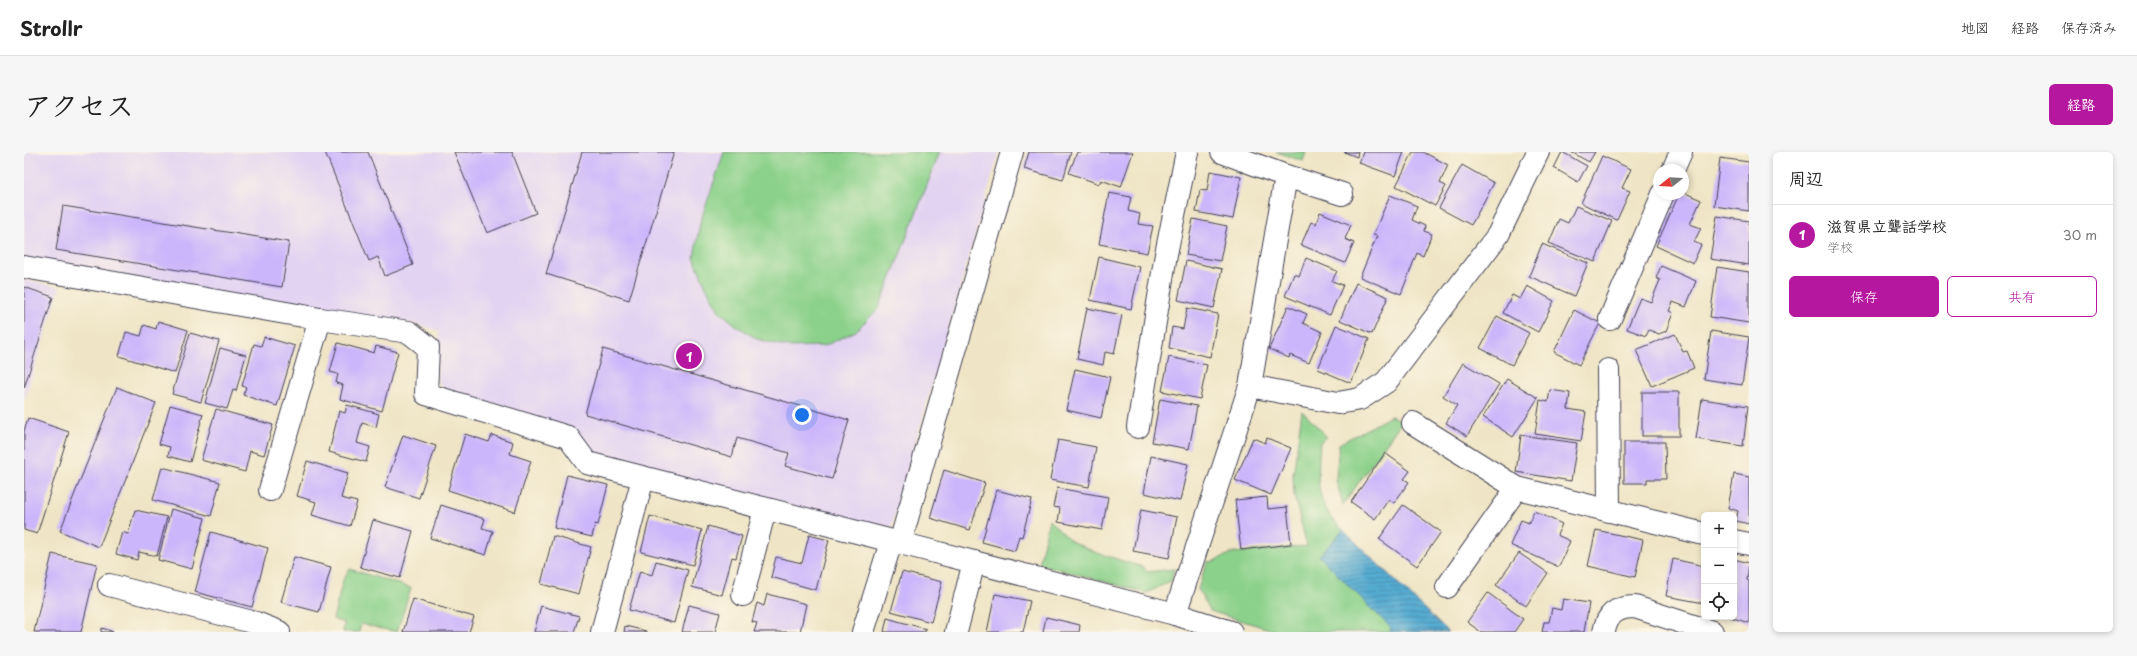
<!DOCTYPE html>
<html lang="ja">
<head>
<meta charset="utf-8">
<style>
	body { margin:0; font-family:"Playpen Sans","Klee One",sans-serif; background:#f6f6f6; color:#222 }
	.controls { position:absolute; right:12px; bottom:12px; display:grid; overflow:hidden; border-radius:6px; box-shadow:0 2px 6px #0003 }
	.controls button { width:36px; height:36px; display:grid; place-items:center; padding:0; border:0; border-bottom:1px solid #e0e0e0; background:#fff; color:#222; font:20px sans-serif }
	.compass { position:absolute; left:1629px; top:12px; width:36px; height:36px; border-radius:50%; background:#fff; box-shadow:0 2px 6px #0003; rotate:252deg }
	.you { position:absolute; left:778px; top:263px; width:14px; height:14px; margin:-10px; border:3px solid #fff; border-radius:50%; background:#1a73e8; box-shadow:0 0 0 6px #1a73e833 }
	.badge { display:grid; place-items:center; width:26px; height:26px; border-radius:50%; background:#b5179e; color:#fff; font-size:13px; font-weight:700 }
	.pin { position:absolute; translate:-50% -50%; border:2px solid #fff; box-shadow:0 1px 4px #0006 }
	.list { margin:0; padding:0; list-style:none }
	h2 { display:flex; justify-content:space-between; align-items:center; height:52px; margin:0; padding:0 16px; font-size:17px }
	h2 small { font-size:13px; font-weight:400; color:#767676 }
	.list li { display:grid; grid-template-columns:26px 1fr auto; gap:12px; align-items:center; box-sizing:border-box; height:60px; padding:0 16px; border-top:1px solid #e0e0e0 }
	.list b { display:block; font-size:15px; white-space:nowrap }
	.list p { margin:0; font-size:13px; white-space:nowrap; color:#767676 }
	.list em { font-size:13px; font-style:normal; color:#767676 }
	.actions { display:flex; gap:8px; padding:12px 16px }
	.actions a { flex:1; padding:9px 0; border:1px solid #b5179e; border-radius:6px; text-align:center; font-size:14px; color:#b5179e }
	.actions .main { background:#b5179e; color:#fff }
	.icon { flex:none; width:22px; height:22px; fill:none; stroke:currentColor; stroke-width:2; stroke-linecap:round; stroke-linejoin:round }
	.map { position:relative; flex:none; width:1725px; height:480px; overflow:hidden; border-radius:6px }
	header { display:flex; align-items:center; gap:24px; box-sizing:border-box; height:56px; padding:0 20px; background:#fff; border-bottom:1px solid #e0e0e0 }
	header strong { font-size:19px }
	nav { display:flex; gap:22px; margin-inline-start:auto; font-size:14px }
	.intro { display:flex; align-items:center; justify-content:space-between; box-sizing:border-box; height:96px; padding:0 24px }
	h1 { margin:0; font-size:28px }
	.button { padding:10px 18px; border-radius:6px; background:#b5179e; color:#fff; font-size:14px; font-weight:700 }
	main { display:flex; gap:24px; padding:0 24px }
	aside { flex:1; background:#fff; border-radius:6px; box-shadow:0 2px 6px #0003 }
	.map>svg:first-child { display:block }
</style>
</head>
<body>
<header>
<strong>Strollr</strong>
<nav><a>地図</a><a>経路</a><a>保存済み</a></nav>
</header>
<div class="intro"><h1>アクセス</h1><a class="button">経路</a></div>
<main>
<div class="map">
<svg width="1725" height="480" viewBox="0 0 1725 480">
	<defs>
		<pattern id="water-rules" width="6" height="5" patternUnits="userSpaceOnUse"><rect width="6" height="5" fill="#55abd1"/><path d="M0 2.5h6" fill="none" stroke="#468bab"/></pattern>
	</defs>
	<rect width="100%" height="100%" fill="#fcf5e5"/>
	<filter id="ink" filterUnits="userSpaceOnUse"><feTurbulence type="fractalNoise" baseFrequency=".025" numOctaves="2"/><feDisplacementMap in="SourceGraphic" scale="8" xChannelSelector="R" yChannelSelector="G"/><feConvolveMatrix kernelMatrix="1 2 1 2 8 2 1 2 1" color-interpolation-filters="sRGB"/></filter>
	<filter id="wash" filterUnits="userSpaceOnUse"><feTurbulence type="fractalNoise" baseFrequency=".012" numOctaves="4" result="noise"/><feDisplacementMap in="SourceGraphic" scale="16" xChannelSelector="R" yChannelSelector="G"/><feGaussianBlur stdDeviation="0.9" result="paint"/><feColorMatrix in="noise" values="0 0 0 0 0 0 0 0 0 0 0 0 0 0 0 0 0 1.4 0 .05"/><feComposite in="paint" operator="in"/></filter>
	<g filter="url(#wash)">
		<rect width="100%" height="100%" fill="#efe5c6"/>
		<g fill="#e3d3f2">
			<polygon points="0,0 975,0 867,375 862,378 582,307 570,299 548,276 424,239 413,229 415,179 396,173 183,140 0,106"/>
			<polygon points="0,128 36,135 0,249"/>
		</g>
		<g fill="#8cd18b" stroke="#577a63">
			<polygon points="700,0 916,0 855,156 832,179 800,194 764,195 733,187 713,174 695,159 683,137 670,106 676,71"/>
			<polygon points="1252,0 1282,0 1279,9"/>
			<path d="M1278 259 1303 285 1296 290C1294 327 1289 350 1319 378L1295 404 1368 476 1366 480H1255L1186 459 1174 437 1183 410 1190 409 1208 401 1283 394 1270 343 1269 323Z"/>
			<polygon points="1367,264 1378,269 1319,353 1312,327 1315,292"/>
			<polygon points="1025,368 1047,389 1073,401 1119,415 1123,420 1150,417 1147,429 1123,441 1015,412"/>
			<polygon points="326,417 387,436 373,480 337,472 335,480 319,480 320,471 309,467 319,428"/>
		</g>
		<polygon fill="url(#water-rules)" stroke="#3c6686" points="1319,378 1424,480 1366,480 1367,476 1295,404"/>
		<g id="blocks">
			<g fill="#ccb6fb">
				<polygon points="301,0 344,0 389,113 361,124 354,105 345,109"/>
				<polygon points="430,0 488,0 512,61 463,81"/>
				<polygon points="558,0 650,0 605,148 522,122"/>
				<polygon points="1005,0 1047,0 1039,28 1000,17"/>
				<polygon points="1053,0 1109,0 1097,35 1077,28 1075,32 1045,21"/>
				<polygon points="1320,0 1334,0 1333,5"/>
				<polygon points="1339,0 1380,0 1371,24 1335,11"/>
				<polygon points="1389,0 1399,0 1424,13 1416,31 1422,34 1411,54 1372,34"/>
				<polygon points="1538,0 1563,14 1554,30 1530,16"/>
				<polygon points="1547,0 1571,0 1565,10"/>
				<polygon points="1578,4 1607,17 1598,36 1606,39 1593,68 1557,51"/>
				<polygon points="1696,6 1725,10 1725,59 1690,54"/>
				<polygon points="1438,13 1470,31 1447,73 1415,56"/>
				<polygon points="1186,19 1217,25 1209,67 1172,60 1176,38 1183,39"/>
				<polygon points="1659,40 1677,48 1666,72 1677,76 1670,90 1677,93 1669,111 1632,94 1655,42"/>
				<polygon points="1085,41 1107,45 1104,59 1116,62 1114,72 1129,74 1123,101 1075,92"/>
				<polygon points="1366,43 1393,54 1388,68 1401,74 1400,79 1408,82 1399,104 1393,101 1377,142 1336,125 1353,84 1349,83"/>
				<polygon points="39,54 265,90 258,135 32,98"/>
				<polygon points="1552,54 1588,69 1571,110 1525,91 1535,67 1544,71"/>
				<polygon points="1296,60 1327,73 1321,87 1330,91 1321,111 1277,93 1287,70 1292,72"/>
				<polygon points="1693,64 1725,69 1725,113 1686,107"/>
				<polygon points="1169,67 1203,74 1196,109 1162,103"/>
				<polygon points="1518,92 1564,111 1550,144 1505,124"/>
				<polygon points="1075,105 1116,115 1107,157 1066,148"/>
				<polygon points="1282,106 1313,119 1308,129 1319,133 1306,163 1261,144 1270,122 1275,124"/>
				<polygon points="1162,109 1198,117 1190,156 1154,148"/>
				<polygon points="1637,114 1672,129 1662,155 1649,150 1645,159 1649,161 1642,179 1635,182 1625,178 1622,184 1603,177 1616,146 1627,150 1636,128 1632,126"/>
				<polygon points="1693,115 1725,120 1725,171 1686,165"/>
				<polygon points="1332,131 1364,145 1348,182 1316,168"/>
				<polygon points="1503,134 1530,149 1514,180 1479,161 1488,143 1496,147"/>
				<polygon points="0,135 29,145 0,236"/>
				<polygon points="1264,154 1283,162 1279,171 1298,180 1285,211 1266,203 1265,206 1245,197"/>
				<polygon points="1063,156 1098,163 1090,202 1081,200 1079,213 1053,207"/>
				<polygon points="1163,156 1194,162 1186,205 1145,196 1148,175 1159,177"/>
				<polygon points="1550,158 1576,171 1555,213 1530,200"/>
				<polygon points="1473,164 1505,181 1488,213 1456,196"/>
				<polygon points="134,169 164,178 151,221 95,204 102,180 117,184 120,173 132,177"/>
				<polygon points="1312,173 1345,187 1327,231 1294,217"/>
				<polygon points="1687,179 1725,185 1718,233 1680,227"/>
				<polygon points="166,181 195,189 177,250 148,242"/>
				<polygon points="1651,182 1659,200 1663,199 1670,216 1628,234 1612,198"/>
				<polygon points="240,185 271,194 253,254 219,243 222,235 218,234 230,192 237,194"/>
				<polygon points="314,191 350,201 352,194 374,200 358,259 316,247 319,233 312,231 314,222 306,220"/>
				<polygon points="196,196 222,203 212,239 209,238 203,257 181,251"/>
				<polygon points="579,197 825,268 808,327 761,314 765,301 713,286 708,305 561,262"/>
				<polygon points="1145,205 1183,213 1176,247 1138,239"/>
				<polygon points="1439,211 1475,232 1443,284 1422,271 1433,253 1419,244"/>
				<polygon points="1051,217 1086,225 1077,266 1042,258"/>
				<polygon points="1483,227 1514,246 1489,285 1459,265"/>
				<polygon points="93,235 132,251 75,395 36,379"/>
				<polygon points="1526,238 1546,241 1544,257 1562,260 1557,289 1511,282 1516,248 1524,250"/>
				<rect x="1618" y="240" width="37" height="44"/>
				<polygon points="1136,247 1173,254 1165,297 1128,290"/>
				<polygon points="1678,247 1724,254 1719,294 1672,287"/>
				<polygon points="146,253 179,262 166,310 144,304 146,295 135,292"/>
				<polygon points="323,253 355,262 352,275 338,271 333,291 346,295 342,310 305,300 315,259 321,261"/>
				<polygon points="192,257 249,273 240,303 226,299 221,320 177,308"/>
				<polygon points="4,266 45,280 13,382 0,378 0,279"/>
				<polygon points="441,282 465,290 468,283 489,290 486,302 507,309 491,360 424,338"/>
				<polygon points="379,283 412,294 395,346 361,335"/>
				<polygon points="1497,283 1553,291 1547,329 1492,320"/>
				<polygon points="1229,286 1241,291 1243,286 1267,296 1247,343 1211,328"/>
				<polygon points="1034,288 1072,295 1065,335 1026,328"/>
				<polygon points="1600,290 1641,290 1642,327 1623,327 1623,331 1600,331"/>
				<polygon points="1361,301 1386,319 1380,327 1385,330 1370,351 1365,347 1351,367 1327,350"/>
				<polygon points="1127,304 1164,312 1156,349 1120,341"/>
				<polygon points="283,309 324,321 317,346 333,350 326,374 288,363 292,350 273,344"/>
				<polygon points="138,315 196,330 187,364 129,348"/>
				<polygon points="920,318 961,331 946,378 906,366"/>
				<polygon points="1710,322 1725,325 1725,372 1712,369 1714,359 1704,356"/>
				<polygon points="543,323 584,333 574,373 571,372 568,385 530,376"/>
				<polygon points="1033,336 1084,345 1078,378 1034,370 1036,356 1029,355"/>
				<polygon points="972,338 1008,347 998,385 995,384 991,399 958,390"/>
				<polygon points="1243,345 1244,357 1263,355 1267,392 1217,398 1211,348"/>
				<polygon points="417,353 461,367 458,376 469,379 462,403 406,386"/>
				<polygon points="1379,353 1417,380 1393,414 1355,387"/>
				<polygon points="147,357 181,366 168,417 134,408"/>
				<polygon points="111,358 143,365 133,404 115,400 113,408 92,402 98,380 104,382"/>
				<polygon points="1117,358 1153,365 1145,406 1109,399"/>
				<polygon points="1510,359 1538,372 1533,383 1546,389 1535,415 1486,393 1497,368 1505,371"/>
				<polygon points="626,364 678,378 669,413 617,400"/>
				<polygon points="349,368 389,379 376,426 336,415"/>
				<polygon points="684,374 718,384 712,406 708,405 698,443 668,435"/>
				<polygon points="1572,378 1619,388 1611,425 1564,414"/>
				<polygon points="187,380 244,396 228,455 171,440"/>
				<polygon points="785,383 805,388 792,438 747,425 752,405 778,411"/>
				<polygon points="529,384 567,395 555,442 517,432"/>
				<polygon points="1495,401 1524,421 1502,454 1472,433"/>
				<polygon points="28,402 73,412 57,480 10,480"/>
				<polygon points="270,405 307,415 295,460 257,450"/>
				<polygon points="1649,407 1680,414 1680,451 1642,444"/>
				<polygon points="1710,407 1725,411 1723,428 1725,429 1725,471 1706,465 1710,465"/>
				<polygon points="632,409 664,418 650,471 605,458 616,419 628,423"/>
				<polygon points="878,420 918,430 907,470 867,459"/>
				<polygon points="1464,441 1499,467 1490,480 1457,480 1443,470"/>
				<polygon points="743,442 782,452 776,480 730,480 733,471 728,470 733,451 740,454"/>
				<polygon points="971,442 1006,449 999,480 963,480"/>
				<polygon points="389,447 450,465 445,480 379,480"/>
				<polygon points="1539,447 1565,451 1560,480 1518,480 1520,470 1525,470 1528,456 1537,458"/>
				<polygon points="665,453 696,461 691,480 658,480"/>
				<polygon points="517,454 555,464 550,480 510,480"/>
				<polygon points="1022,465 1056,473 1055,480 1019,480"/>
				<polygon points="863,466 902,477 901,480 860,480"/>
				<polygon points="601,474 622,479 622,480 600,480"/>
				<polygon points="78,476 90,480 77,480"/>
			</g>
		</g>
	</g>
	<g filter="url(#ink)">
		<use href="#blocks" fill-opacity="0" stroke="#413f50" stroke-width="1"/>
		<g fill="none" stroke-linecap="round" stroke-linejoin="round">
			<g stroke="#413f50" stroke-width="24">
				<g id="street">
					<polyline points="1198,0 1262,24 1318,42"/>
					<polyline points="1649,18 1657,0"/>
					<polyline points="0,115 296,167 385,180 404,195 402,242 544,285 563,311 876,391 988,0"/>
					<polyline points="1586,167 1639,42"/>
					<polyline points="1584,218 1585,359"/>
					<polyline points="1226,234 1314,251 1336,247 1362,230 1474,83 1514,0"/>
					<polyline points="1389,271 1493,336 1680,382"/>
					<polyline points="1114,275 1142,102 1163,0"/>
					<polyline points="246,338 296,167"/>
					<polyline points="1710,389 1725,392"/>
					<polyline points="876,391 1151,462 1207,480"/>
					<polyline points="85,433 232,471 255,480"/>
					<polyline points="1423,435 1493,336"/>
					<polyline points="719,443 741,357"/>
					<polyline points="1151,462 1226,234 1262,24"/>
					<polyline points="578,480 619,326"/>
					<polyline points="839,480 867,390"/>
					<polyline points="932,480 950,410"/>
					<path d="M1580 480C1583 461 1594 455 1611 455L1688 480"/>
				</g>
			</g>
			<use href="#street" stroke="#fff" stroke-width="22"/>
		</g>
	</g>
</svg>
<div class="controls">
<button>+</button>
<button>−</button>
<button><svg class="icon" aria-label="locate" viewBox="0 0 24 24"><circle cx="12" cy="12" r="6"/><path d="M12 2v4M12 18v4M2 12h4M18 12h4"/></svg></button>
</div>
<svg class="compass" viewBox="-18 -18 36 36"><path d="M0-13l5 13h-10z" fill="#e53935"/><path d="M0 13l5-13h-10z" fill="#767676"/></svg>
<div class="you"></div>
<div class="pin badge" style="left:665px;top:204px">1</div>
</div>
<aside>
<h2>周辺<small></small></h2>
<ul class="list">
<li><span class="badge">1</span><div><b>滋賀県立聾話学校</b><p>学校</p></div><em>30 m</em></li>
</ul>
<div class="actions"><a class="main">保存</a><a>共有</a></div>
</aside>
</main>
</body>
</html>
